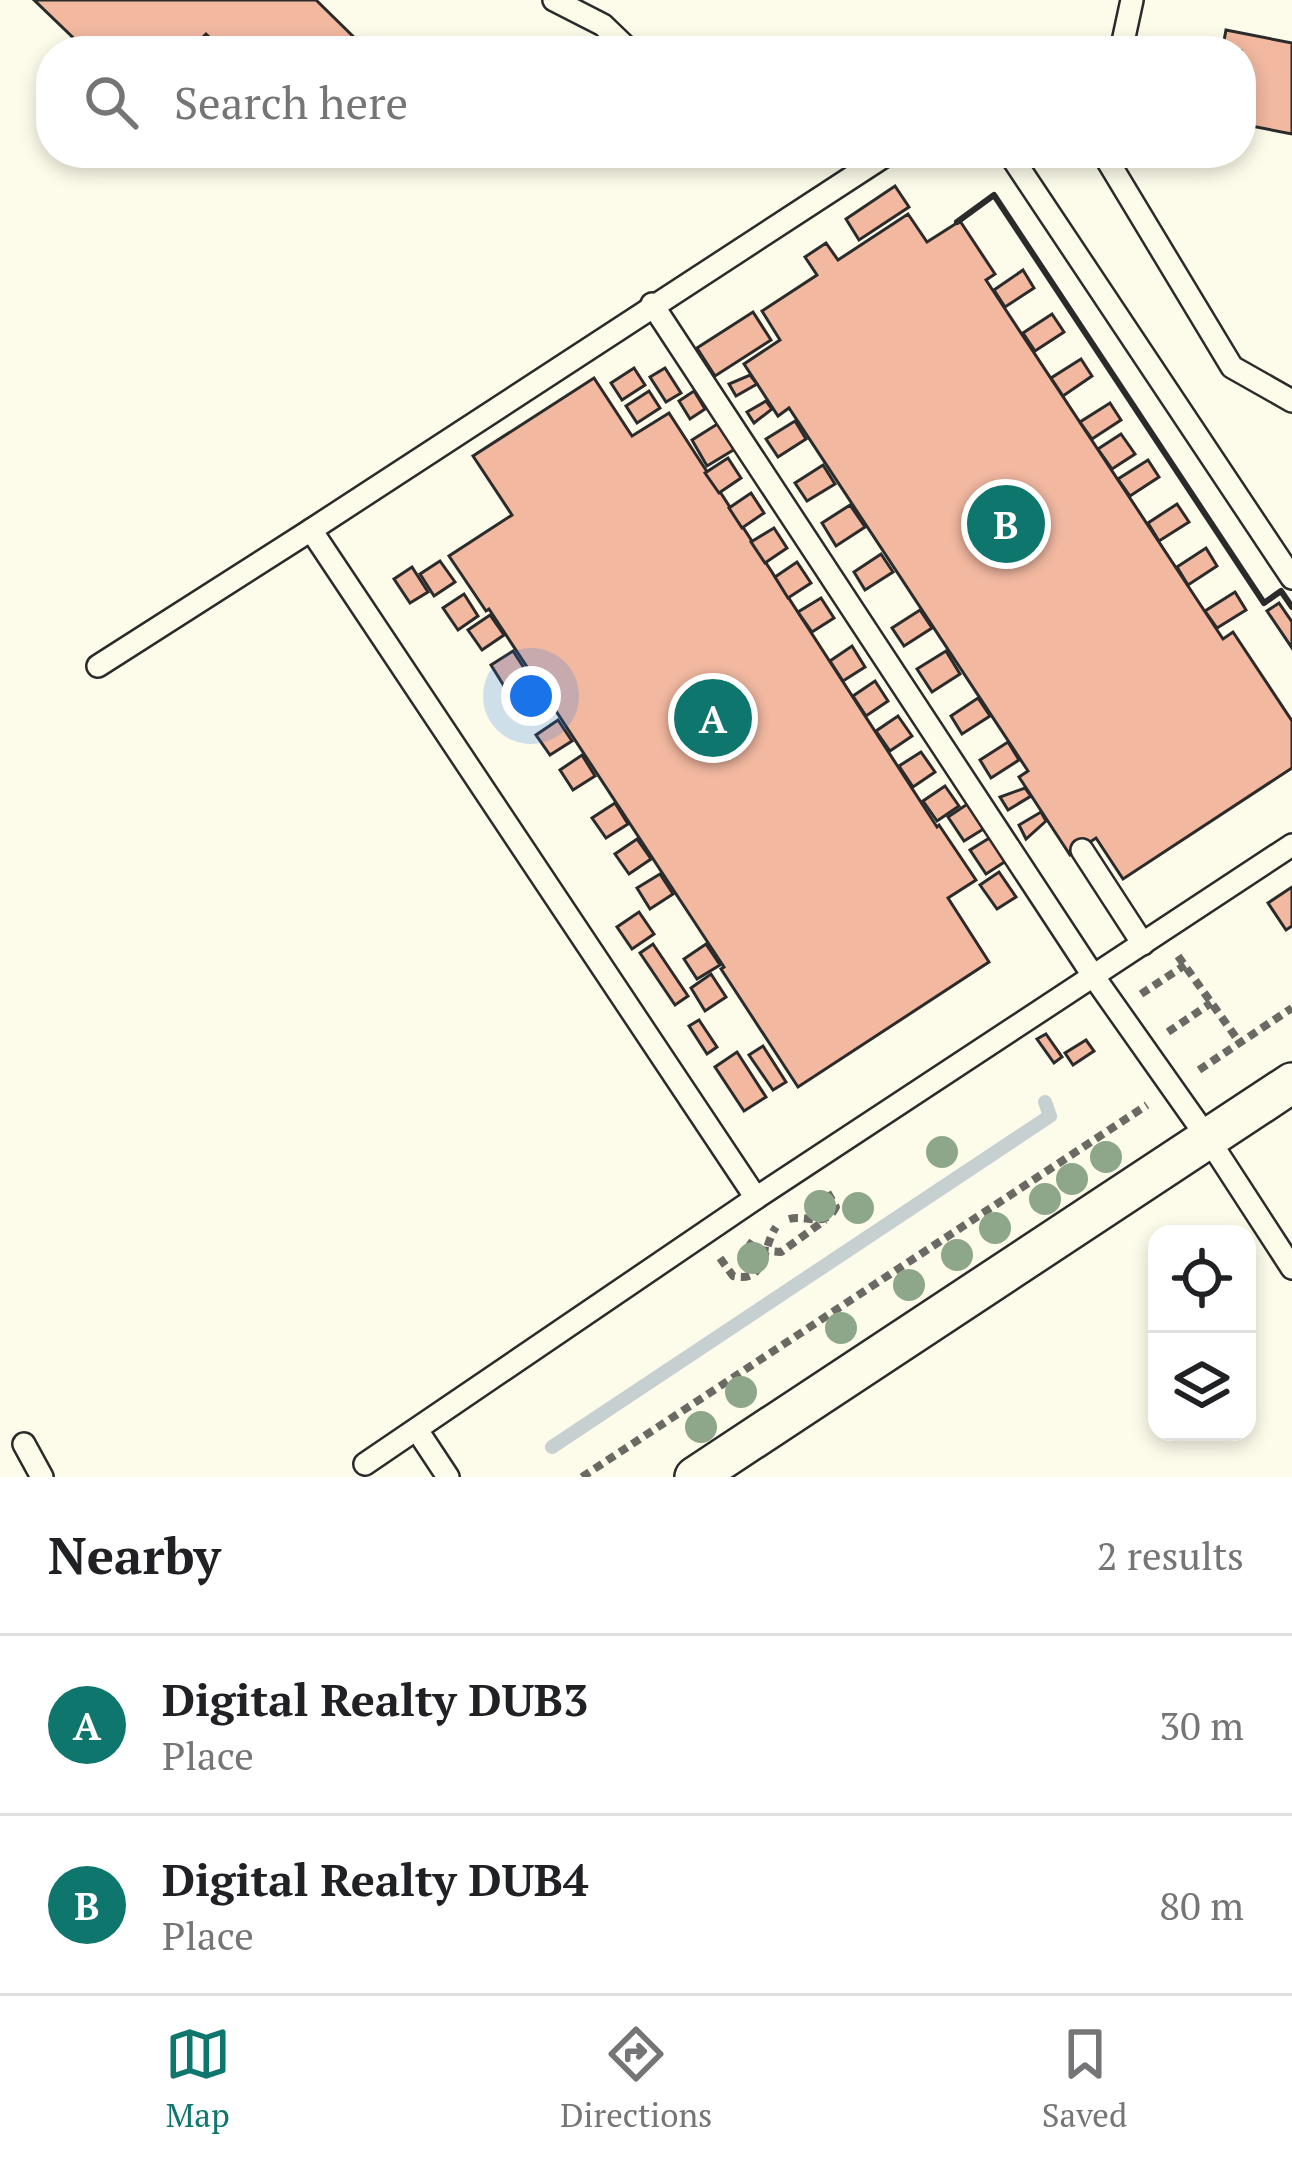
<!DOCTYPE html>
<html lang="en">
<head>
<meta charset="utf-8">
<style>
	body { margin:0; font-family:"PT Serif",serif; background:#f6f6f6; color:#202124 }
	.controls { position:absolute; right:36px; bottom:36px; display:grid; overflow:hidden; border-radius:24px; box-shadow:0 6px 18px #0003 }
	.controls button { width:108px; height:108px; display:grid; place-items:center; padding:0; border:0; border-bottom:3px solid #e0e0e0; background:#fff; color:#202124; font:60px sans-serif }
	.you { position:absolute; left:531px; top:696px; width:42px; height:42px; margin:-30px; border:9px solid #fff; border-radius:50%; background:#1a73e8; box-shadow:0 0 0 18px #1a73e833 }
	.badge { display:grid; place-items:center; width:78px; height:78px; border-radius:50%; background:#0f766e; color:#fff; font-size:39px; font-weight:700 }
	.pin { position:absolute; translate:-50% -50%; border:6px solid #fff; box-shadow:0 3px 12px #0006 }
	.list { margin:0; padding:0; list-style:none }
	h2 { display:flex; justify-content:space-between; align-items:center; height:156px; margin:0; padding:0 48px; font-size:51px }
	h2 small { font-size:39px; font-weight:400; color:#757577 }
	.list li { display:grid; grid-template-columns:78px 1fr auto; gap:36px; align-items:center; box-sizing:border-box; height:180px; padding:0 48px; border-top:3px solid #e0e0e0 }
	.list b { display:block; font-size:45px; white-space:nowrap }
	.list p { margin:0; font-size:39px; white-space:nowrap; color:#757577 }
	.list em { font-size:39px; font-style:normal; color:#757577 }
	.icon { flex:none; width:66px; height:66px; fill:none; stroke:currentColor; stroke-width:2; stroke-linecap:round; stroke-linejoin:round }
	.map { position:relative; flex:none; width:1292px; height:1477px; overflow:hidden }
	.search { position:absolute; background:#fff; box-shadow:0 6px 18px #0003; left:36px; right:36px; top:36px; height:132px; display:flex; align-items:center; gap:30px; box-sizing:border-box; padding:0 42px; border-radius:48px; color:#757577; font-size:45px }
	.sheet { height:516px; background:#fff }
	nav { display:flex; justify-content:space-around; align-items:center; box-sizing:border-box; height:168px; border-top:3px solid #e0e0e0; background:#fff; font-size:33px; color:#757577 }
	nav a { display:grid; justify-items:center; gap:6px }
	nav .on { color:#0f766e }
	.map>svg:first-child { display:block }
</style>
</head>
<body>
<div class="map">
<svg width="1292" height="1477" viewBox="0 0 1292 1477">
	<rect width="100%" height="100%" fill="#fdfbea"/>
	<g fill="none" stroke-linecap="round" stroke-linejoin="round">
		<polyline stroke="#c7d0d0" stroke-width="14" points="552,1447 1050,1116 1045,1102"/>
	</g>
	<g fill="#f2b8a0" stroke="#2b2b2b" stroke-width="3">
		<polygon points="34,0 316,0 368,51 223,51 206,34 189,51 87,51"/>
		<polygon points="1226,30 1292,43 1292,134 1241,124 1241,51 1222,51"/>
		<polygon points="895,186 909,207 859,240 846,219"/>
		<polygon points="908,214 927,242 960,221 995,274 986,280 1223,639 1233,632 1292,721 1292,768 1123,879 1096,838 1070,855 1019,777 1028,771 789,408 778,416 744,364 780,340 762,311 817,275 805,257 826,243 838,260"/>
		<polygon points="1023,270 1034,288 1005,307 994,290"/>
		<polygon points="753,312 771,340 715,376 697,348"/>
		<polygon points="1052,314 1064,332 1035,351 1023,333"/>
		<polygon points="1081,359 1092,376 1063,396 1051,378"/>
		<polygon points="634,368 645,385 622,400 611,383"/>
		<polygon points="665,368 681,393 666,402 650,377"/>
		<polygon points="750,375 757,384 736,396 729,384"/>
		<polygon points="594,378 632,436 669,413 937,827 939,825 976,880 948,898 989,962 798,1087 721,969 724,967 489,609 486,611 449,556 512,515 473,456"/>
		<polygon points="649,391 660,408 637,423 626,406"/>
		<polygon points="694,391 705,409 690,419 679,401"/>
		<polygon points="766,401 772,409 754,423 747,412"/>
		<polygon points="1110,403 1121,420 1092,439 1080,422"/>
		<polygon points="795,421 806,439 778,457 766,439"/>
		<polygon points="719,423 735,449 707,466 692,440"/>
		<polygon points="1121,434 1135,454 1112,469 1098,449"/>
		<polygon points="728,458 741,478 719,493 705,473"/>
		<polygon points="1148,460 1159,477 1130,496 1118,479"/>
		<polygon points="823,465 835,484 807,501 795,483"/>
		<polygon points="751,493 764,513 742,528 729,508"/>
		<polygon points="1177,504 1189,522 1159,541 1148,523"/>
		<polygon points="850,505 865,527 836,546 822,523"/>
		<polygon points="774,528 787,548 765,563 751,542"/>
		<polygon points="1206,548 1217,566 1188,585 1177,567"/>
		<polygon points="881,554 893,572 865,590 854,572"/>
		<polygon points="440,561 455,582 434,596 420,574"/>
		<polygon points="797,562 811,583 788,598 775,577"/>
		<polygon points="412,567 428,592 410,603 394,579"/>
		<polygon points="1235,592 1246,610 1217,628 1205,611"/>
		<polygon points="464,594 478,616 458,630 443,608"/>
		<polygon points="821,598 834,618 812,632 798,612"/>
		<polygon points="1279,603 1292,622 1292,648 1267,611"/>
		<polygon points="920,610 932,628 904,646 892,628"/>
		<polygon points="490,615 504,635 482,650 468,630"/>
		<polygon points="852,646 865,667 843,681 830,661"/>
		<polygon points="513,651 526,671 504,686 491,665"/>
		<polygon points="946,651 960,674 932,692 917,669"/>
		<polygon points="875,681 888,701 866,716 853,696"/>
		<polygon points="536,685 549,705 527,720 514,700"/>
		<polygon points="978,698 990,716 962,734 951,716"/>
		<polygon points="898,716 912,736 890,751 876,731"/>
		<polygon points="558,720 572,741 550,755 536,735"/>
		<polygon points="1008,742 1019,760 991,778 980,760"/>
		<polygon points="921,752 935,772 913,787 899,766"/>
		<polygon points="582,755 595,776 573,790 560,770"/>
		<polygon points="945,786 959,806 937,821 923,801"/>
		<polygon points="1025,788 1031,796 1008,810 1000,797"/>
		<polygon points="615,803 628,824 606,838 592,818"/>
		<polygon points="969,803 985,828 964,841 948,817"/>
		<polygon points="1041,812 1046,821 1026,839 1019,825"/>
		<polygon points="991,837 1006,861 986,874 970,850"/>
		<polygon points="637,839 651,859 629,874 615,854"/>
		<polygon points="999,872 1016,897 997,909 980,885"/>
		<polygon points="660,874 673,894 650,909 637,888"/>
		<polygon points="1292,887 1292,926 1286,930 1268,903"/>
		<polygon points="639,912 654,934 632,949 617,927"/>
		<polygon points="653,944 688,996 675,1005 640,953"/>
		<polygon points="706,944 720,965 697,979 684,959"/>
		<polygon points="711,974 726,997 705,1011 691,988"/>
		<polygon points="699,1020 717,1047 707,1054 689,1026"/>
		<polygon points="1046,1034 1062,1057 1054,1063 1037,1039"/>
		<polygon points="1086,1040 1094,1051 1073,1065 1065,1053"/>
		<polygon points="763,1046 786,1082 773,1090 749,1055"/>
		<polygon points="737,1052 766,1097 744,1111 715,1067"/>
	</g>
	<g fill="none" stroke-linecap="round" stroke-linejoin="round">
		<g stroke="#2b2b2b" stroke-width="26">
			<g id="lane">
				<polyline points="554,0 603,25 630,51"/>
				<polyline points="1121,51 1132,0"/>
				<polyline points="1009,153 1292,578"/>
				<polyline points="1103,153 1232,367 1292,401"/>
				<polyline points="652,304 1094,977 1209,1140 1292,1268"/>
				<polyline points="311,530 889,153"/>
				<polyline points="98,666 311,530 756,1198"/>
				<polyline points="1082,850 1143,944"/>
				<polyline points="417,1430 448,1477"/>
				<polyline points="24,1444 42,1477"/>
				<polyline points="365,1464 756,1198 1292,845"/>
			</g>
		</g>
		<g stroke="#2b2b2b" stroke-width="44">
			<polyline id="street" points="695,1477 1292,1083"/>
		</g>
		<g stroke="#6a6964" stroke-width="8" stroke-dasharray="9 6" stroke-linecap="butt">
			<polyline points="1178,956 1240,1043"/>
			<polyline points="1141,994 1185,965"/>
			<polyline points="1168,1032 1211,1003"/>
			<polyline points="1199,1070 1292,1008"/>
			<path d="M789 1219C807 1214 825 1229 836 1207L826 1190"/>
			<polyline points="747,1242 759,1250 781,1252 825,1220"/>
			<path d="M720 1258 733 1276C767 1284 762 1247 776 1227"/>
			<polyline points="582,1477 1147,1105"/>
		</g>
		<use href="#lane" stroke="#fdfbea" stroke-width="21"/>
		<use href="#street" stroke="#fdfbea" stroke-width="39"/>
		<polyline stroke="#2b2b2b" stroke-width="6" points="957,222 994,195 1264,603 1281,591 1292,607"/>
	</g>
	<g fill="#8ea78a">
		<circle cx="942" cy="1152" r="16"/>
		<circle cx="1106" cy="1157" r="16"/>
		<circle cx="1072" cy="1179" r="16"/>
		<circle cx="1045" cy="1199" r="16"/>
		<circle cx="820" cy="1206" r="16"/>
		<circle cx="858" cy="1208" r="16"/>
		<circle cx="995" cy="1228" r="16"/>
		<circle cx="957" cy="1255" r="16"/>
		<circle cx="753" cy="1258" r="16"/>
		<circle cx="909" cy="1285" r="16"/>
		<circle cx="841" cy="1328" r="16"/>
		<circle cx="741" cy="1392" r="16"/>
		<circle cx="701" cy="1427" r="16"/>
	</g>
</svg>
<div class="controls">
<button><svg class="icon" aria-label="locate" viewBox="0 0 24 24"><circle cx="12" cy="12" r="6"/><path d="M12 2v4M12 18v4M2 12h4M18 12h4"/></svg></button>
<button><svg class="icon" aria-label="layers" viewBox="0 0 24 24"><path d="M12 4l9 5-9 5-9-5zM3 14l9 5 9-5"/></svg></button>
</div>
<div class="you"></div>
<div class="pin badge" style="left:713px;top:718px">A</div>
<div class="pin badge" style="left:1006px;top:524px">B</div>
<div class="search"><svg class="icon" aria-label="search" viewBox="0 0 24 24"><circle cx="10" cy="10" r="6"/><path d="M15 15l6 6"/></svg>Search here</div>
</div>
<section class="sheet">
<h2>Nearby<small>2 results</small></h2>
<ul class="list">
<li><span class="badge">A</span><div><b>Digital Realty DUB3</b><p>Place</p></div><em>30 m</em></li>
<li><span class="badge">B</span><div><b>Digital Realty DUB4</b><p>Place</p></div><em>80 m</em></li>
</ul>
</section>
<nav>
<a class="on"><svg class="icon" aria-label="map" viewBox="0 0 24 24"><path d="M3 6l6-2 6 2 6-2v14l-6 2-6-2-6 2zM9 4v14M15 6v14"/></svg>Map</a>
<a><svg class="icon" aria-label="directions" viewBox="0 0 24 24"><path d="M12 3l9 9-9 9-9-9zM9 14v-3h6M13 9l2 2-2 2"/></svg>Directions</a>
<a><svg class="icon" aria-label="saved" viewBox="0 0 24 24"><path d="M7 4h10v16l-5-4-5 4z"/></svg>Saved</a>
</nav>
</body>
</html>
